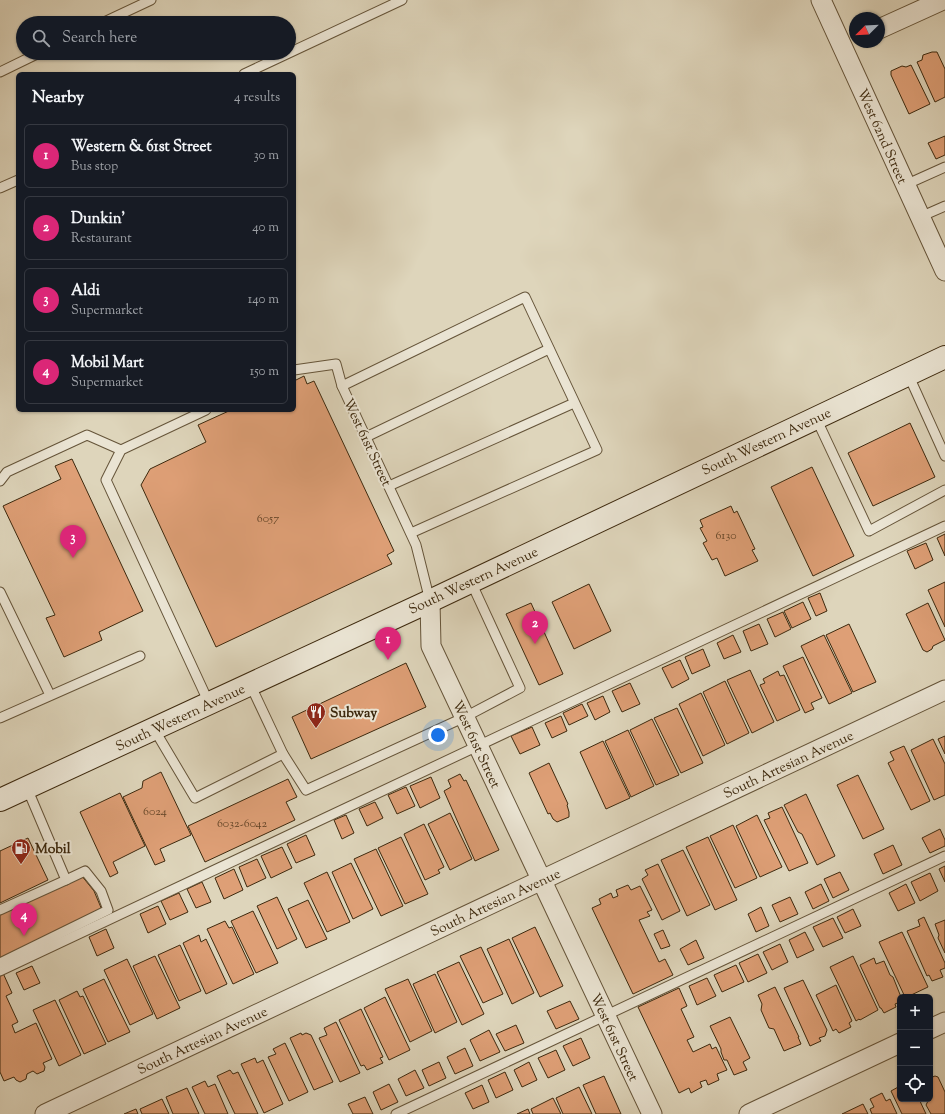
<!DOCTYPE html>
<html lang="en">
<head>
<meta charset="utf-8">
<style>
	body { margin:0; font-family:"Sorts Mill Goudy",serif; background:#20242c; color:#f1f3f6 }
	.controls { position:absolute; right:12px; bottom:12px; display:grid; overflow:hidden; border-radius:6px; box-shadow:0 1px 3px #0004 }
	.controls button { width:36px; height:36px; display:grid; place-items:center; padding:0; border:0; border-bottom:1px solid #363941; background:#171b24; color:#f1f3f6; font:20px sans-serif }
	.compass { position:absolute; left:849px; top:12px; width:36px; height:36px; border-radius:50%; background:#171b24; box-shadow:0 1px 3px #0004; rotate:246deg }
	.you { position:absolute; left:438px; top:735px; width:14px; height:14px; margin:-10px; border:3px solid #fff; border-radius:50%; background:#1a73e8; box-shadow:0 0 0 6px #1a73e833 }
	.badge { display:grid; place-items:center; width:26px; height:26px; border-radius:50%; background:#db2777; color:#fff; font-size:13px; font-weight:700 }
	.pin { position:absolute; translate:-50% -33px; filter:drop-shadow(0 1px 2px #0008) }
	.pin::after { content:''; position:absolute; top:21px; width:14px; height:12px; background:inherit; clip-path:polygon(0 0,100% 0,50% 100%) }
	.list { margin:0; padding:0; list-style:none }
	h2 { display:flex; justify-content:space-between; align-items:center; height:52px; margin:0; padding:0 16px; font-size:17px }
	h2 small { font-size:13px; font-weight:400; color:#9ea1a6 }
	.list li { display:grid; grid-template-columns:26px 1fr auto; gap:12px; align-items:center; box-sizing:border-box; height:64px; margin:0 8px 8px; padding:0 8px; border:1px solid #363941; border-radius:6px }
	.list b { display:block; font-size:15px; white-space:nowrap }
	.list p { margin:0; font-size:13px; white-space:nowrap; color:#9ea1a6 }
	.list em { font-size:13px; font-style:normal; color:#9ea1a6 }
	.icon { flex:none; width:22px; height:22px; fill:none; stroke:currentColor; stroke-width:2; stroke-linecap:round; stroke-linejoin:round }
	.map { position:relative; flex:none; width:945px; height:1114px; overflow:hidden }
	.search { position:absolute; background:#171b24; box-shadow:0 1px 3px #0004; left:16px; top:16px; width:280px; height:44px; display:flex; align-items:center; gap:10px; box-sizing:border-box; padding:0 14px; border-radius:22px; color:#9ea1a6; font-size:15px }
	.panel { position:absolute; background:#171b24; box-shadow:0 1px 3px #0004; left:16px; top:72px; width:280px; height:340px; border-radius:6px }
	.map>svg:first-child { display:block }
</style>
</head>
<body>
<div class="map">
<svg width="945" height="1114" viewBox="0 0 945 1114">
	<rect width="100%" height="100%" fill="#ded5bb"/>
	<filter id="stains"><feTurbulence type="fractalNoise" baseFrequency=".005" numOctaves="4"/><feColorMatrix values="0 0 0 0 .2 0 0 0 0 .09 0 0 0 0 .02 0 0 0 .5 -.17"/></filter>
	<radialGradient id="worn" r=".72"><stop offset=".6" stop-color="#630" stop-opacity="0"/><stop offset="1" stop-color="#630" stop-opacity=".3"/></radialGradient>
	<g fill="#de9f76" stroke="#3d290e">
		<polygon points="932,52 937,52 945,69 945,97 935,102 917,62 922,60 923,55"/>
		<polygon points="911,65 930,104 909,114 891,75 891,71 902,66 906,67"/>
		<polygon points="945,136 945,155 936,159 928,143"/>
		<polygon points="304,376 307,384 314,381 394,551 387,555 392,564 216,647 141,485 150,469 206,442 198,425 231,410 294,410 294,381"/>
		<polygon points="910,423 935,477 873,506 848,453"/>
		<polygon points="72,459 143,611 99,632 102,640 64,657 46,618 55,615 3,506 61,479 55,466"/>
		<polygon points="812,467 854,556 813,576 771,487"/>
		<polygon points="731,506 734,513 737,511 755,549 752,550 758,561 725,576 717,558 712,560 703,543 707,541 700,528 703,527 700,520"/>
		<polygon points="945,534 945,556 937,538"/>
		<polygon points="926,543 933,560 915,569 907,551"/>
		<polygon points="945,582 945,627 928,590"/>
		<polygon points="589,584 611,631 574,649 552,602"/>
		<polygon points="820,593 827,611 816,616 808,598"/>
		<polygon points="803,602 811,619 792,628 784,611"/>
		<polygon points="531,603 563,674 539,685 506,614"/>
		<polygon points="928,603 945,640 933,646 932,649 927,652 923,650 906,614"/>
		<polygon points="783,612 791,629 775,637 767,619"/>
		<polygon points="759,624 768,644 751,651 743,631"/>
		<polygon points="849,624 876,682 853,692 826,635"/>
		<polygon points="733,635 741,652 724,659 717,643"/>
		<polygon points="824,635 852,693 829,704 801,646"/>
		<polygon points="703,649 710,666 692,674 685,657"/>
		<polygon points="803,657 822,698 811,703 814,709 805,713 783,666"/>
		<polygon points="680,660 689,679 672,688 662,668"/>
		<polygon points="406,663 426,707 311,759 292,717"/>
		<polygon points="750,670 774,722 752,733 727,680"/>
		<polygon points="778,671 780,676 784,675 800,710 777,721 760,685 765,683 763,679"/>
		<polygon points="725,681 749,733 727,744 703,692"/>
		<polygon points="630,683 640,704 622,712 612,691"/>
		<polygon points="701,693 725,745 703,756 679,704"/>
		<polygon points="603,696 610,712 595,720 587,703"/>
		<polygon points="582,704 588,716 569,725 563,713"/>
		<polygon points="677,708 703,763 681,773 654,718"/>
		<polygon points="561,716 567,731 552,738 545,723"/>
		<polygon points="652,719 679,775 656,785 630,730"/>
		<polygon points="532,727 540,745 520,754 511,736"/>
		<polygon points="628,730 654,786 631,797 605,741"/>
		<polygon points="945,736 945,754 938,739"/>
		<polygon points="933,739 945,764 945,795 934,800 911,750"/>
		<polygon points="603,741 630,798 606,809 580,752"/>
		<polygon points="904,746 930,801 911,810 888,763 894,760 890,752"/>
		<polygon points="549,763 568,804 567,805 569,812 569,817 557,822 553,819 550,813 548,814 529,773"/>
		<polygon points="161,772 191,835 160,849 165,861 155,865 123,797 142,788 143,781"/>
		<polygon points="460,774 464,781 466,780 499,850 475,861 444,791 451,787 448,780"/>
		<polygon points="858,775 884,829 863,839 837,785"/>
		<polygon points="431,777 440,798 420,808 410,786"/>
		<polygon points="288,779 297,797 286,802 295,820 205,862 188,826"/>
		<polygon points="406,787 415,806 397,814 388,795"/>
		<polygon points="120,793 145,846 113,862 118,873 110,877 80,812"/>
		<polygon points="806,794 835,856 817,865 802,834 798,832 784,805"/>
		<polygon points="375,802 383,818 367,826 359,809"/>
		<polygon points="782,807 808,863 789,871 764,820 770,818 768,813"/>
		<polygon points="450,813 472,859 450,870 428,824"/>
		<polygon points="346,815 354,833 342,839 334,820"/>
		<polygon points="757,815 782,867 760,877 736,826"/>
		<polygon points="424,824 444,867 438,870 440,873 425,880 404,834"/>
		<polygon points="733,825 757,878 735,888 710,836"/>
		<polygon points="940,829 945,840 945,846 930,853 922,838"/>
		<polygon points="306,835 315,855 296,863 287,844"/>
		<polygon points="401,837 428,894 405,904 378,848"/>
		<polygon points="708,837 737,900 715,910 686,847"/>
		<polygon points="28,838 48,880 0,903 0,851"/>
		<polygon points="893,845 902,865 883,874 874,854"/>
		<polygon points="282,847 292,868 271,878 261,856"/>
		<polygon points="376,849 403,906 381,916 354,859"/>
		<polygon points="683,850 710,905 687,916 661,860"/>
		<polygon points="257,859 266,878 247,887 239,867"/>
		<polygon points="351,863 373,909 353,919 332,872"/>
		<polygon points="658,864 680,911 662,920 642,879 648,875 645,870"/>
		<polygon points="945,866 945,882 939,869"/>
		<polygon points="234,869 243,890 224,899 215,878"/>
		<polygon points="327,872 350,922 327,932 304,883"/>
		<polygon points="840,872 849,890 833,898 824,879"/>
		<polygon points="930,873 938,891 920,901 911,882"/>
		<polygon points="81,875 94,891 102,910 0,958 0,913"/>
		<polygon points="202,882 211,902 196,908 187,889"/>
		<polygon points="821,884 829,901 813,909 805,892"/>
		<polygon points="906,884 915,903 898,911 889,893"/>
		<polygon points="628,885 631,890 640,886 652,910 647,912 650,916 639,920 659,962 665,959 673,975 633,994 592,908 601,904 599,899 611,893 613,898 618,896 616,890"/>
		<polygon points="179,893 188,912 170,920 161,901"/>
		<polygon points="277,897 297,939 277,949 257,906"/>
		<polygon points="790,897 798,914 780,922 772,905"/>
		<polygon points="308,900 327,939 306,948 288,909"/>
		<polygon points="158,906 166,924 148,933 140,914"/>
		<polygon points="761,907 769,926 756,932 748,914"/>
		<polygon points="853,909 861,926 845,933 837,917"/>
		<polygon points="253,911 278,963 256,973 231,921"/>
		<polygon points="924,917 945,963 945,968 940,970 943,977 932,981 929,975 927,976 907,931 920,926 918,920"/>
		<polygon points="833,918 843,938 823,947 813,927"/>
		<polygon points="945,920 945,953 938,938 939,935 935,924"/>
		<polygon points="225,921 229,928 232,927 254,974 233,984 207,929"/>
		<polygon points="535,927 563,986 540,997 512,938"/>
		<polygon points="106,929 114,948 97,956 89,937"/>
		<polygon points="663,930 670,946 661,949 654,934"/>
		<polygon points="805,932 814,950 797,958 789,940"/>
		<polygon points="902,932 928,987 907,997 905,997 879,942"/>
		<polygon points="199,935 201,942 206,939 227,984 206,994 183,943"/>
		<polygon points="509,939 534,993 512,1004 487,949"/>
		<polygon points="696,940 704,958 688,965 680,949"/>
		<polygon points="780,944 788,962 772,970 763,952"/>
		<polygon points="180,945 201,991 179,1001 158,955"/>
		<polygon points="481,947 503,994 483,1003 460,956"/>
		<polygon points="758,954 767,973 748,982 739,963"/>
		<polygon points="155,956 180,1008 157,1019 133,966"/>
		<polygon points="853,956 878,1010 860,1020 859,1019 856,1021 830,967"/>
		<polygon points="874,958 876,964 884,961 890,975 893,977 901,997 900,997 900,1002 895,1004 896,1007 884,1013 881,1008 880,1008 860,965"/>
		<polygon points="127,959 153,1014 130,1025 104,970"/>
		<polygon points="459,962 484,1014 462,1025 437,972"/>
		<polygon points="736,965 744,982 722,992 714,975"/>
		<polygon points="32,966 40,983 24,990 16,973"/>
		<polygon points="3,973 12,993 6,996 18,1022 12,1025 15,1033 36,1023 52,1059 43,1063 45,1067 44,1071 37,1074 33,1071 27,1074 26,1079 20,1082 16,1080 14,1077 4,1081 0,1072 0,975"/>
		<polygon points="435,974 457,1022 435,1033 413,984"/>
		<polygon points="707,978 716,996 697,1005 689,986"/>
		<polygon points="104,979 130,1032 108,1042 83,989"/>
		<polygon points="408,979 432,1031 410,1042 385,989"/>
		<polygon points="803,980 827,1030 825,1036 819,1038 821,1041 810,1046 784,988"/>
		<polygon points="836,985 852,1021 849,1023 851,1027 839,1033 836,1029 833,1031 816,995"/>
		<polygon points="775,987 799,1037 798,1037 801,1044 784,1051 774,1029 769,1028 761,1010 762,1004 758,995"/>
		<polygon points="679,988 687,1006 681,1009 694,1037 687,1040 693,1052 710,1044 712,1049 716,1047 727,1070 717,1074 719,1080 708,1085 706,1080 700,1082 702,1087 691,1093 689,1088 679,1093 638,1007"/>
		<polygon points="77,991 80,997 83,996 106,1044 84,1054 59,1000"/>
		<polygon points="385,997 410,1050 389,1060 364,1008"/>
		<polygon points="55,1000 81,1055 59,1066 33,1010"/>
		<polygon points="570,1001 579,1019 556,1029 547,1011"/>
		<polygon points="361,1009 383,1057 380,1058 383,1063 367,1070 364,1065 361,1066 339,1020"/>
		<polygon points="730,1017 750,1058 743,1062 747,1070 734,1075 727,1060 724,1060 721,1052 721,1049 710,1026"/>
		<polygon points="336,1022 360,1073 340,1082 319,1038 327,1035 324,1028"/>
		<polygon points="516,1025 524,1043 505,1051 496,1034"/>
		<polygon points="489,1030 500,1052 480,1061 470,1040"/>
		<polygon points="301,1033 302,1035 306,1033 311,1035 333,1082 314,1090 290,1038"/>
		<polygon points="581,1038 590,1058 573,1066 563,1046"/>
		<polygon points="285,1043 308,1092 289,1101 268,1057 276,1054 273,1049"/>
		<polygon points="465,1048 473,1066 455,1074 447,1057"/>
		<polygon points="556,1050 565,1070 548,1078 538,1058"/>
		<polygon points="255,1058 257,1063 263,1060 283,1104 264,1113 241,1064"/>
		<polygon points="439,1062 446,1078 429,1086 422,1070"/>
		<polygon points="529,1062 537,1080 522,1087 514,1070"/>
		<polygon points="230,1070 233,1074 238,1072 258,1114 235,1114 217,1076"/>
		<polygon points="415,1070 424,1088 406,1096 398,1079"/>
		<polygon points="505,1072 513,1090 496,1098 488,1080"/>
		<polygon points="604,1076 621,1114 596,1114 583,1085"/>
		<polygon points="935,1076 938,1077 945,1092 945,1114 931,1114 926,1105 928,1101 927,1099 930,1099 930,1078"/>
		<polygon points="205,1081 208,1087 215,1084 228,1114 205,1114 192,1087"/>
		<polygon points="389,1084 398,1102 381,1110 373,1092"/>
		<polygon points="482,1085 489,1102 473,1109 465,1093"/>
		<polygon points="900,1086 900,1099 919,1099 926,1114 902,1114 891,1091"/>
		<polygon points="579,1087 592,1114 563,1114 556,1098"/>
		<polygon points="187,1088 199,1114 173,1114 166,1097"/>
		<polygon points="882,1093 886,1101 890,1099 897,1114 872,1114 870,1109 874,1107 870,1099"/>
		<polygon points="365,1097 373,1114 353,1114 348,1104"/>
		<polygon points="553,1098 561,1114 533,1114 531,1109"/>
		<polygon points="162,1099 169,1114 142,1114 140,1109"/>
		<polygon points="863,1104 868,1114 842,1114"/>
		<polygon points="136,1109 138,1114 124,1114"/>
		<polygon points="528,1109 530,1114 517,1114"/>
	</g>
	<g fill="none" stroke-linecap="round" stroke-linejoin="round">
		<g stroke="#655439" stroke-width="11">
			<g id="lane">
				<polyline points="102,23 151,0"/>
				<polyline points="0,72 39,53"/>
				<polyline points="244,74 402,0"/>
				<polyline points="905,185 945,167"/>
				<polyline points="0,188 18,180"/>
				<polyline points="920,217 945,206"/>
				<polyline points="294,370 336,364 342,386 416,545 430,601"/>
				<polyline points="908,374 945,456"/>
				<polyline points="342,386 525,297 597,450 411,533"/>
				<polyline points="206,410 121,450 106,480 209,703"/>
				<polyline points="816,418 869,531 945,490"/>
				<polyline points="366,437 549,349"/>
				<polyline points="0,481 7,472 87,435 121,450"/>
				<polyline points="389,486 574,403"/>
				<polyline points="0,592 50,695"/>
				<polyline points="0,718 140,656"/>
				<polyline points="154,729 195,798 283,754 250,684"/>
				<polyline points="283,754 306,790 465,717 520,688 471,582"/>
				<polyline points="0,910 66,880 27,788"/>
				<polyline points="0,963 108,910 101,891 85,871 66,880"/>
				<polyline points="0,971 945,526"/>
				<polyline points="396,1114 945,856"/>
			</g>
		</g>
		<g stroke="#655439" stroke-width="21">
			<g id="street">
				<polyline points="821,0 945,271"/>
				<polyline points="879,29 943,0"/>
				<polyline points="430,601 431,646 652,1114"/>
				<polyline points="930,1029 945,1022"/>
				<polyline points="45,1114 945,690"/>
				<polyline points="749,1114 900,1043"/>
			</g>
		</g>
		<g stroke="#3d290e" stroke-width="24">
			<polyline id="secondary" points="0,800 430,601 945,357"/>
		</g>
		<use href="#lane" stroke="#eae4d3" stroke-width="9"/>
		<use href="#street" stroke="#eae4d3" stroke-width="19"/>
		<use href="#secondary" stroke="#eae4d3" stroke-width="22"/>
	</g>
	<defs>
		<g id="restaurant-pin" transform="scale(1)"><path d="M0 17L-7.5 6A9.5 9.5 0 1 1 7.5 6Z" fill="#8f2418" stroke="#eae4d3"/><path d="M-5-6h1v4h1v-4h1v4h1v-4h1v5L-1.5 .5V6h-2V.5L-5-1ZM5-6V6H3V1.5H1.5Q1.5-4 5-6Z" fill="#fff"/></g>
		<g id="fuel-pin" transform="scale(1)"><path d="M0 17L-7.5 6A9.5 9.5 0 1 1 7.5 6Z" fill="#8f2418" stroke="#eae4d3"/><path d="M-5.5-6h7V0h2V4h1.3V-2.5L3-4.5l.8-.8L6-3V5H2.5V1h-1V6h-7ZM-4.2-4.7v3.2H.2V-4.7Z" fill="#fff"/></g>
	</defs>
	<g fill-rule="evenodd">
		<use href="#restaurant-pin" x="316" y="712"/>
		<use href="#fuel-pin" x="21" y="848"/>
	</g>
	<g text-anchor="middle" stroke-width="4" stroke-linejoin="round" paint-order="stroke">
		<g font-size="12" fill="#654628">
			<text x="268" y="522">6057</text>
			<text x="726" y="539">6130</text>
			<text x="155" y="815">6024</text>
			<text x="242" y="827">6032-6042</text>
		</g>
		<g font-size="14" fill="#3d290e" stroke="#eae4d3">
			<text transform="translate(883 136) rotate(66)" y="5">West 62nd Street</text>
			<text transform="translate(766 441) rotate(-25)" y="5">South Western Avenue</text>
			<text transform="translate(368 442) rotate(65)" y="5">West 61st Street</text>
			<text transform="translate(473 580) rotate(-25)" y="5">South Western Avenue</text>
			<text transform="translate(180 717) rotate(-25)" y="5">South Western Avenue</text>
			<text transform="translate(477 744) rotate(65)" y="5">West 61st Street</text>
			<text transform="translate(788 764) rotate(-25)" y="5">South Artesian Avenue</text>
			<text transform="translate(495 902) rotate(-25)" y="5">South Artesian Avenue</text>
			<text transform="translate(615 1037) rotate(65)" y="5">West 61st Street</text>
			<text transform="translate(202 1040) rotate(-25)" y="5">South Artesian Avenue</text>
		</g>
		<g font-size="14" font-weight="bold" fill="#3d290e" stroke="#eae4d3" text-anchor="start">
			<text x="330" y="717">Subway</text>
			<text x="35" y="853">Mobil</text>
		</g>
	</g>
	<rect width="100%" height="100%" filter="url(#stains)"/>
	<rect width="100%" height="100%" fill="url(#worn)"/>
</svg>
<div class="controls">
<button>+</button>
<button>−</button>
<button><svg class="icon" aria-label="locate" viewBox="0 0 24 24"><circle cx="12" cy="12" r="6"/><path d="M12 2v4M12 18v4M2 12h4M18 12h4"/></svg></button>
</div>
<svg class="compass" viewBox="-18 -18 36 36"><path d="M0-13l5 13h-10z" fill="#e53935"/><path d="M0 13l5-13h-10z" fill="#9ea1a6"/></svg>
<div class="you"></div>
<div class="pin badge" style="left:388px;top:660px">1</div>
<div class="pin badge" style="left:535px;top:644px">2</div>
<div class="pin badge" style="left:73px;top:558px">3</div>
<div class="pin badge" style="left:24px;top:936px">4</div>
<div class="search"><svg class="icon" aria-label="search" viewBox="0 0 24 24"><circle cx="10" cy="10" r="6"/><path d="M15 15l6 6"/></svg>Search here</div>
<section class="panel">
<h2>Nearby<small>4 results</small></h2>
<ul class="list">
<li><span class="badge">1</span><div><b>Western &amp; 61st Street</b><p>Bus stop</p></div><em>30 m</em></li>
<li><span class="badge">2</span><div><b>Dunkin'</b><p>Restaurant</p></div><em>40 m</em></li>
<li><span class="badge">3</span><div><b>Aldi</b><p>Supermarket</p></div><em>140 m</em></li>
<li><span class="badge">4</span><div><b>Mobil Mart</b><p>Supermarket</p></div><em>150 m</em></li>
</ul>
</section>
</div>
</body>
</html>
